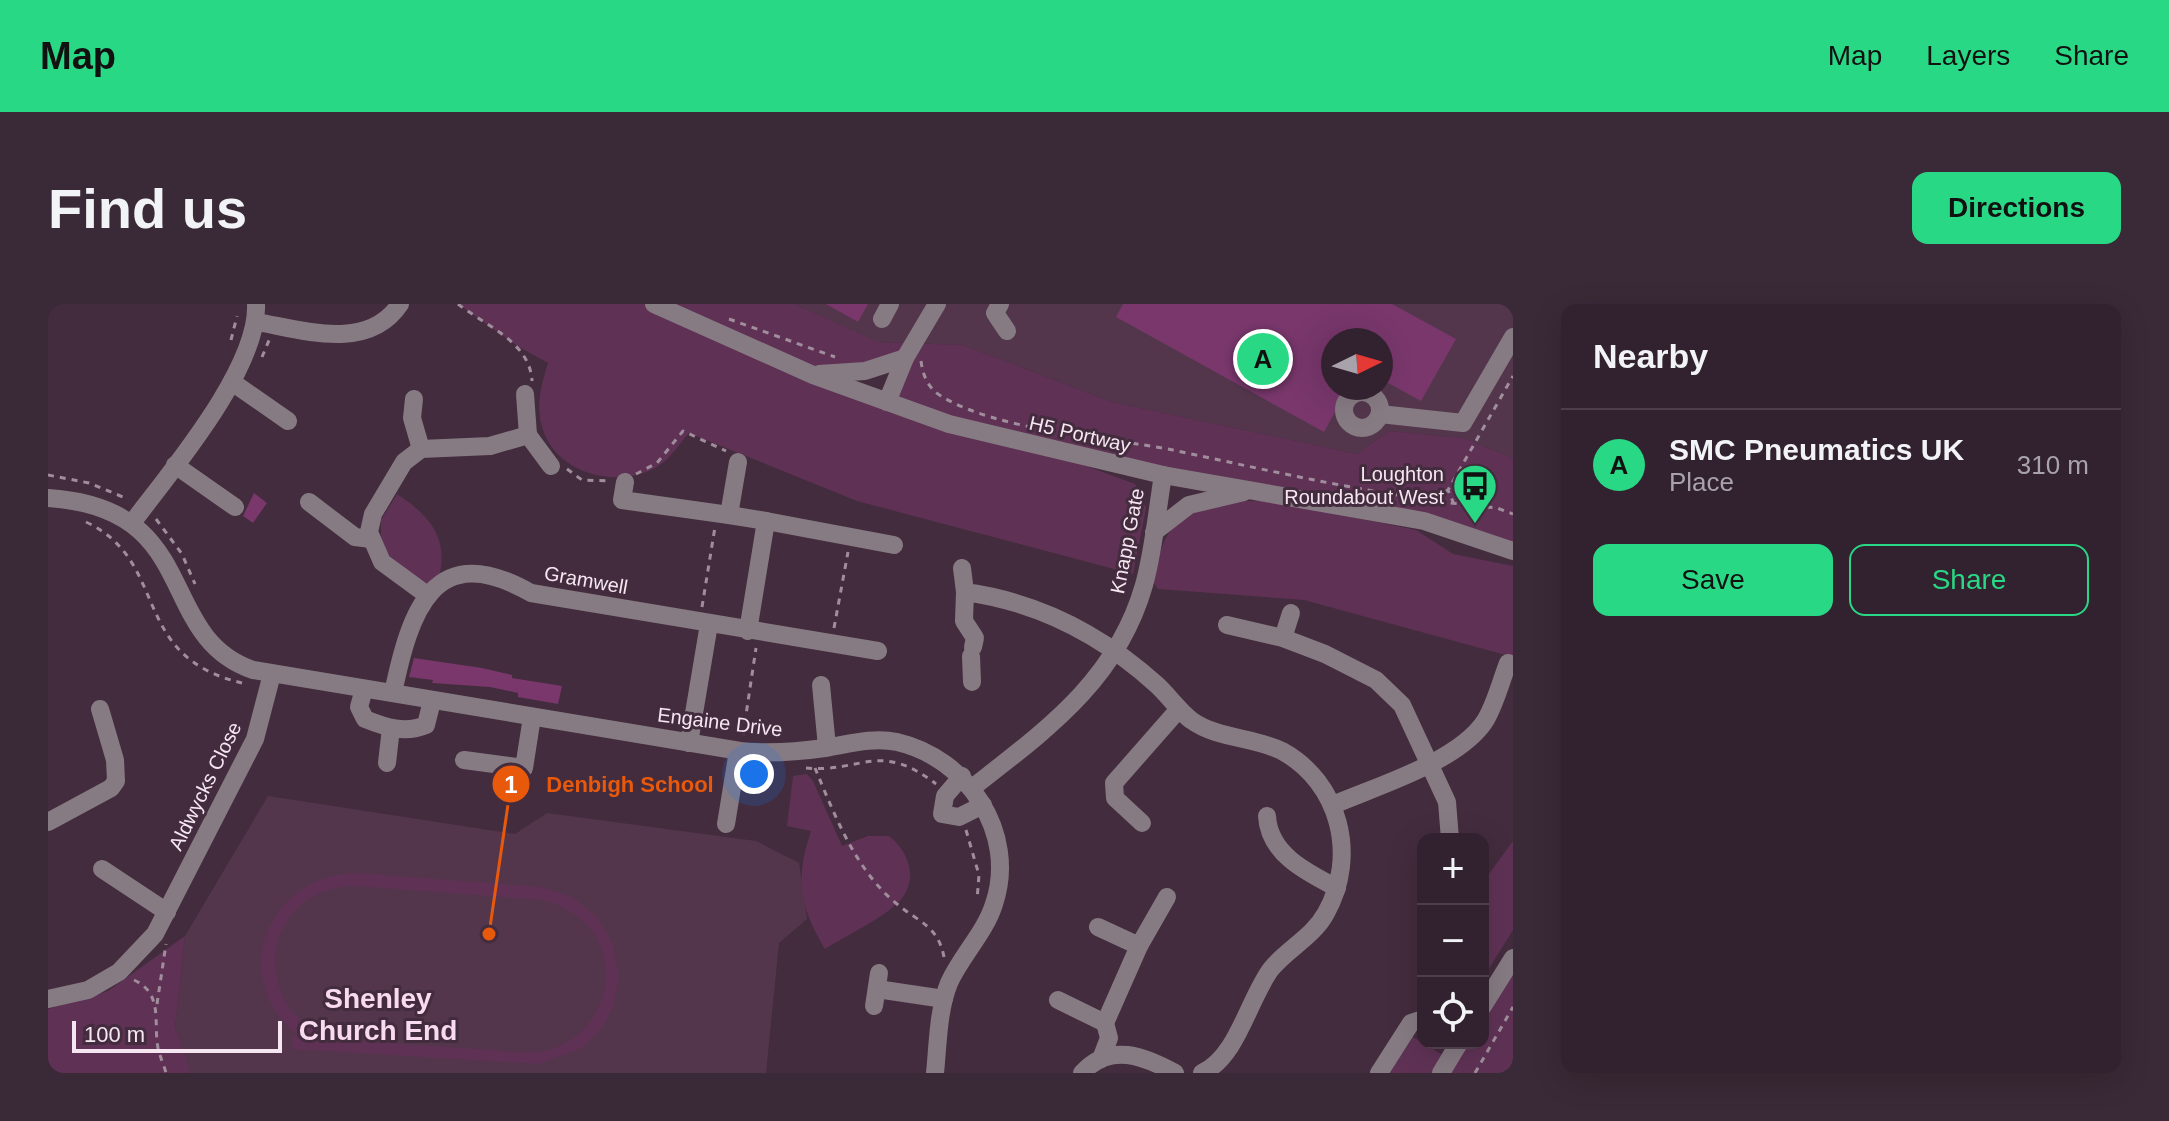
<!DOCTYPE html>
<html lang="en">
<head>
<meta charset="utf-8">
<style>
	body { margin:0; font-family:Arial,sans-serif; background:#3a2936; color:#f1f3f6 }
	.controls { position:absolute; right:24px; bottom:24px; display:grid; overflow:hidden; border-radius:16px; box-shadow:0 8px 32px #0002 }
	.controls button { width:72px; height:72px; display:grid; place-items:center; padding:0; border:0; border-bottom:2px solid #4d3e4a; background:#32212e; color:#f1f3f6; font:40px sans-serif }
	.compass { position:absolute; left:1273px; top:24px; width:72px; height:72px; border-radius:50%; background:#32212e; box-shadow:0 8px 32px #0002; rotate:85deg }
	.scale { position:absolute; left:24px; bottom:20px; width:210px; box-sizing:border-box; padding-left:8px; border:4px solid #f5e6f1; border-top:0; font-size:22px; line-height:28px; white-space:nowrap; color:#f5e6f1; -webkit-text-stroke:6px #432c3d; paint-order:stroke }
	.you { position:absolute; left:706px; top:470px; width:28px; height:28px; margin:-20px; border:6px solid #fff; border-radius:50%; background:#1a73e8; box-shadow:0 0 0 12px #1a73e833 }
	.badge { display:grid; place-items:center; width:52px; height:52px; border-radius:50%; background:#29d885; color:#111; font-size:26px; font-weight:700 }
	.pin { position:absolute; translate:-50% -50%; border:4px solid #fff; box-shadow:0 2px 8px #0006 }
	.list { margin:0; padding:0; list-style:none }
	h2 { display:flex; justify-content:space-between; align-items:center; height:104px; margin:0; padding:0 32px; font-size:34px }
	h2 small { font-size:26px; font-weight:400; color:#a8a3aa }
	.list li { display:grid; grid-template-columns:52px 1fr auto; gap:24px; align-items:center; box-sizing:border-box; height:112px; padding:0 32px; border-top:2px solid #4d3e4a }
	.list b { display:block; font-size:30px; white-space:nowrap }
	.list p { margin:0; font-size:26px; white-space:nowrap; color:#a8a3aa }
	.list em { font-size:26px; font-style:normal; color:#a8a3aa }
	.actions { display:flex; gap:16px; padding:24px 32px }
	.actions a { flex:1; padding:18px 0; border:2px solid #29d885; border-radius:16px; text-align:center; font-size:28px; color:#29d885 }
	.actions .main { background:#29d885; color:#111 }
	.icon { flex:none; width:44px; height:44px; fill:none; stroke:currentColor; stroke-width:2; stroke-linecap:round; stroke-linejoin:round }
	.map { position:relative; flex:none; width:1465px; height:769px; overflow:hidden; border-radius:16px }
	header { display:flex; align-items:center; gap:48px; box-sizing:border-box; height:112px; padding:0 40px; background:#29d885; color:#111 }
	header strong { font-size:38px }
	nav { display:flex; gap:44px; margin-inline-start:auto; font-size:28px }
	.intro { display:flex; align-items:center; justify-content:space-between; box-sizing:border-box; height:192px; padding:0 48px }
	h1 { margin:0; font-size:56px }
	.button { padding:20px 36px; border-radius:16px; background:#29d885; color:#111; font-size:28px; font-weight:700 }
	main { display:flex; gap:48px; padding:0 48px }
	aside { flex:1; background:#32212e; border-radius:16px; box-shadow:0 8px 32px #0002 }
	.map>svg:first-child { display:block }
</style>
</head>
<body>
<header>
<strong>Map</strong>
<nav><a>Map</a><a>Layers</a><a>Share</a></nav>
</header>
<div class="intro"><h1>Find us</h1><a class="button">Directions</a></div>
<main>
<div class="map">
<svg width="1465" height="769" viewBox="0 0 1465 769">
	<rect width="100%" height="100%" fill="#432c3d"/>
	<g fill="#53364c" fill-rule="evenodd">
		<path d="M747 0H1465V154L1415 134 1341 127 1309 150 1064 98 915 41 829 38ZM1285 36H1333V84H1285Z"/>
		<polygon points="220,492 467,530 499,509 708,537 751,559 759,615 731,639 718,769 136,769 127,724 137,632"/>
	</g>
	<g fill="#5f3255" fill-rule="evenodd">
		<path d="M410 0H747L830 38 915 41 1064 98 1309 150 1341 127 1415 134 1465 154V247L1440 237 987 143 1087 180 1098 204 1085 270 809 197 641 129C633 138 625 150 616 158 579 187 511 174 495 126 487 102 493 82 500 59L471 43ZM856 54 839 98 767 70Z"/>
		<path d="M349 190C381 211 401 234 391 273L379 283 333 245V216Z"/>
		<path d="M1194 197H1226L1368 226 1405 250 1465 262V353L1256 296 1110 285 1105 278C1119 211 1130 210 1194 197Z"/>
		<path d="M759 470 765 477 794 542 820 532H841C859 546 870 572 855 593 842 611 797 632 777 645 751 601 747 575 763 527L739 522 745 472Z"/>
		<polygon points="1465,537 1465,626 1435,674 1435,578"/>
		<path d="M309 569 493 583 524 593 549 613 564 638 571 672 566 700 555 723 534 744 491 760 243 745 244 732H250C178 674 219 571 309 569ZM308 582 494 596C523 603 546 620 555 650 568 693 539 738 496 747 474 751 450 746 429 745 384 742 340 739 295 736 197 717 209 582 308 582Z"/>
		<polygon points="137,632 127,724 143,769 0,769 0,705 60,687"/>
		<polygon points="1465,655 1465,769 1341,769 1365,733 1401,755 1412,739 1435,739 1435,703"/>
	</g>
	<g fill="#79376c">
		<polygon points="778,0 820,0 810,18"/>
		<polygon points="1075,0 1344,0 1408,35 1373,97 1333,75 1333,36 1285,36 1285,84 1300,84 1276,128 1068,13"/>
		<polygon points="206,189 219,199 205,219 195,212"/>
		<polygon points="366,354 434,364 464,371 464,374 514,382 510,400 470,393 470,389 442,383 384,379 385,376 361,373"/>
	</g>
	<g fill="none" stroke-linecap="round" stroke-linejoin="round">
		<g stroke="#a18e9c" stroke-width="3" stroke-dasharray="6 6" stroke-linecap="butt">
			<path d="M410 0C438 22 482 38 484 77"/>
			<polyline points="681,15 787,53"/>
			<polyline points="183,36 189,12"/>
			<polyline points="214,53 222,34"/>
			<path d="M873 57C875 72 880 84 893 92 950 127 1058 133 1125 146 1232 169 1340 194 1449 204L1465 210"/>
			<polyline points="519,165 534,176 563,177"/>
			<polyline points="588,170 609,159 635,127 678,147"/>
			<polyline points="0,171 41,179 75,193"/>
			<polyline points="1386,195 1400,186"/>
			<polyline points="1406,200 1400,186 1465,72"/>
			<polyline points="108,215 134,250 147,280"/>
			<path d="M38 218C123 258 80 352 194 379"/>
			<polyline points="654,303 667,223"/>
			<polyline points="786,324 800,248"/>
			<polyline points="695,431 708,344"/>
			<path d="M758 464C814 469 831 436 888 480"/>
			<path d="M767 464C787 512 808 567 849 600 872 619 890 622 896 653"/>
			<polyline points="918,526 931,571 929,596"/>
			<path d="M86 676C116 690 105 719 110 744 112 753 116 761 118 769"/>
			<polyline points="109,700 118,640"/>
			<polyline points="1427,769 1465,703"/>
		</g>
		<g stroke="#877b83" stroke-width="18">
			<polyline points="606,0 765,71 901,120 1115,171 1376,217 1465,247"/>
			<polyline points="952,0 947,9 959,27"/>
			<polyline points="834,15 842,0"/>
			<path d="M209 18C255 26 320 48 352 0"/>
			<polyline points="771,70 817,67 857,54"/>
			<polyline points="184,78 240,117"/>
			<circle cx="1314" cy="106" r="18"/>
			<polyline points="477,90 480,131"/>
			<polyline points="366,95 364,114 373,145"/>
			<polyline points="839,98 857,54 889,0"/>
			<polyline points="1332,110 1415,119 1465,33"/>
			<polyline points="690,158 681,211 718,217"/>
			<polyline points="127,161 187,203"/>
			<polyline points="577,178 574,196 681,211"/>
			<path d="M0 194C156 204 106 332 205 366L692 447C721 450 748 448 777 444 801 440 825 433 849 438 919 454 970 529 946 600 937 629 913 652 901 679 890 706 890 740 887 769"/>
			<polyline points="261,198 307,233 323,235"/>
			<path d="M84 219C123 167 211 64 208 0"/>
			<polyline points="1106,228 1141,201 1196,188"/>
			<path d="M914 264 917 288C990 298 1054 331 1109 381 1121 392 1130 406 1143 416 1169 435 1206 433 1234 447 1292 479 1310 552 1278 609 1265 633 1239 645 1223 665 1200 696 1190 752 1154 769"/>
			<polyline points="917,288 916,317 927,334 925,343"/>
			<polyline points="379,291 334,258 321,228 325,210 356,158 373,145 442,142 480,131 503,162"/>
			<polyline points="1179,321 1235,334 1277,350 1328,376 1354,401 1399,498 1402,535"/>
			<polyline points="700,327 718,217 846,241"/>
			<polyline points="1235,334 1243,309"/>
			<polyline points="923,352 924,378"/>
			<polyline points="773,381 779,443"/>
			<path d="M316 385 311 403 317 415C337 423 357 430 378 421L384 397"/>
			<path d="M345 389C362 308 385 233 483 289L830 347"/>
			<polyline points="641,439 661,320"/>
			<polyline points="416,456 476,464 484,413"/>
			<polyline points="339,459 343,424"/>
			<polyline points="914,472 897,492 894,510 911,513 935,501"/>
			<path d="M924 484C998 426 1069 376 1096 281 1106 245 1109 207 1115 171"/>
			<path d="M1285 501C1329 482 1410 458 1437 417 1447 401 1453 377 1460 359"/>
			<path d="M1219 512C1221 550 1258 568 1289 584"/>
			<polyline points="0,518 63,484 68,477 67,456 52,405"/>
			<polyline points="1094,519 1067,494 1066,479 1131,405"/>
			<polyline points="678,520 690,447"/>
			<polyline points="54,565 119,608"/>
			<polyline points="1050,623 1091,642 1057,719"/>
			<polyline points="1091,642 1119,593"/>
			<polyline points="829,685 896,695"/>
			<polyline points="0,695 40,686 71,668 107,630 207,435 224,370"/>
			<polyline points="1010,696 1057,719 1061,734 1053,755"/>
			<polyline points="826,702 831,669"/>
			<polyline points="1435,702 1465,654"/>
			<path d="M1034 769C1062 738 1096 752 1127 769"/>
			<polyline points="1331,769 1363,719 1375,715"/>
			<polyline points="1393,769 1411,739"/>
		</g>
	</g>
	<defs>
		<g id="bus-pin" transform="scale(2.3)"><path d="M0 17L-7.5 6A9.5 9.5 0 1 1 7.5 6Z" fill="#29d885" stroke="#432c3d"/><path d="M-5-6H5V4H4V6H2V4H-2V6H-4V4H-5ZM-3.5-4V0h7V-4ZM-3.5 1.2v1.5H-2V1.2ZM2 1.2v1.5H3.5V1.2Z" fill="#111"/></g>
	</defs>
	<g fill-rule="evenodd">
		<use href="#bus-pin" x="1427" y="182"/>
	</g>
	<g text-anchor="middle" stroke-width="6" stroke-linejoin="round" paint-order="stroke">
		<g font-size="20" fill="#f5e6f1" stroke="#432c3d">
			<text transform="translate(1032 130) rotate(13)" y="7">H5 Portway</text>
			<text transform="translate(1079 237) rotate(-79)" y="7">Knapp Gate</text>
			<text transform="translate(538 276) rotate(10)" y="7">Gramwell</text>
			<text transform="translate(672 418) rotate(7)" y="7">Engaine Drive</text>
			<text transform="translate(157 482) rotate(-64)" y="7">Aldwycks Close</text>
		</g>
		<g font-size="20" fill="#f5e6f1" stroke="#432c3d" text-anchor="end">
			<text x="1396" y="177">Loughton<tspan x="1396" dy="23">Roundabout West</tspan></text>
		</g>
		<g font-size="28" font-weight="bold" fill="#f9daf0" stroke="#432c3d">
			<text x="330" y="704">Shenley<tspan x="330" dy="32">Church End</tspan></text>
		</g>
	</g>
	<path fill="none" stroke="#e8590c" stroke-width="3" d="M441 630L463 480"/>
	<g fill="#e8590c" stroke="#432c3d" stroke-width="3">
		<circle cx="441" cy="630" r="8"/>
		<circle cx="463" cy="480" r="20"/>
	</g>
	<g font-size="24" text-anchor="middle" font-weight="bold" fill="#fff">
		<text x="463" y="489">1</text>
	</g>
	<g font-size="22" text-anchor="middle" font-weight="bold" fill="#e8590c" stroke="#432c3d" stroke-width="6" stroke-linejoin="round" paint-order="stroke">
		<text x="582" y="488">Denbigh School</text>
	</g>
</svg>
<div class="controls">
<button>+</button>
<button>−</button>
<button><svg class="icon" aria-label="locate" viewBox="0 0 24 24"><circle cx="12" cy="12" r="6"/><path d="M12 2v4M12 18v4M2 12h4M18 12h4"/></svg></button>
</div>
<svg class="compass" viewBox="-18 -18 36 36"><path d="M0-13l5 13h-10z" fill="#e53935"/><path d="M0 13l5-13h-10z" fill="#a8a3aa"/></svg>
<div class="scale">100 m</div>
<div class="you"></div>
<div class="pin badge" style="left:1215px;top:55px">A</div>
</div>
<aside>
<h2>Nearby<small></small></h2>
<ul class="list">
<li><span class="badge">A</span><div><b>SMC Pneumatics UK</b><p>Place</p></div><em>310 m</em></li>
</ul>
<div class="actions"><a class="main">Save</a><a>Share</a></div>
</aside>
</main>
</body>
</html>
